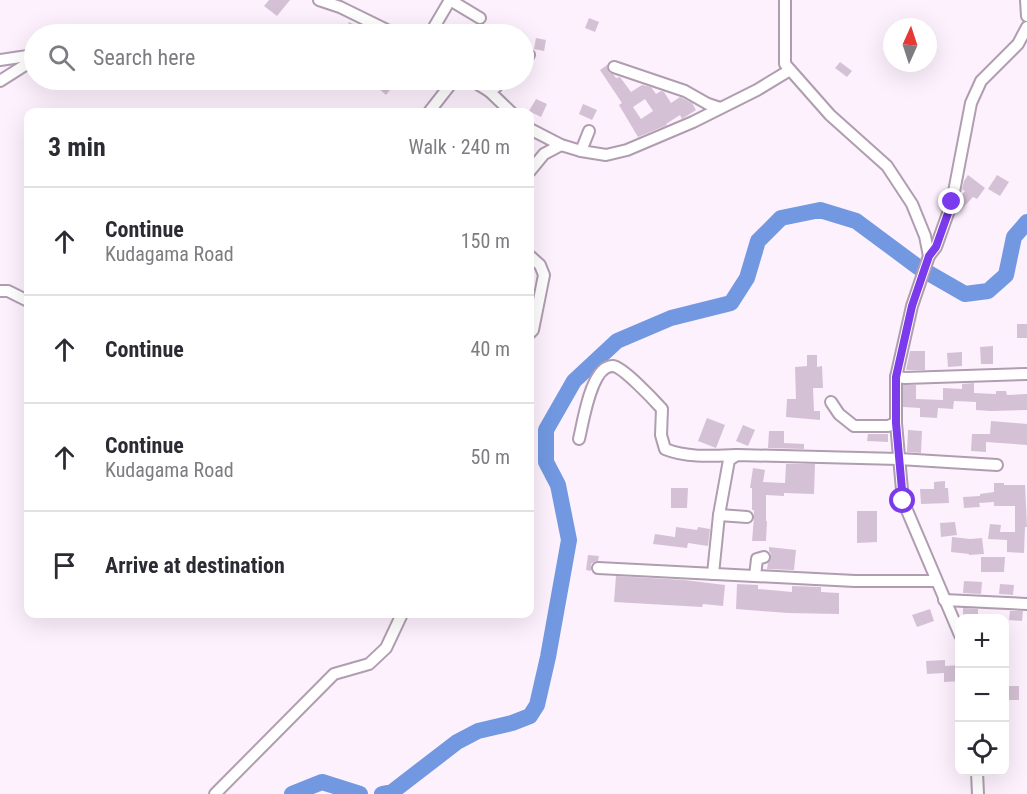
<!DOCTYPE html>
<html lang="en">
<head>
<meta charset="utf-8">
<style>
	body { margin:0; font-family:"Roboto Condensed",sans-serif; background:#f2f2f3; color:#2b2b33 }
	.controls { position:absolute; right:18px; bottom:18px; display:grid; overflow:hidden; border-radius:12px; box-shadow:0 6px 24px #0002 }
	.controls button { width:54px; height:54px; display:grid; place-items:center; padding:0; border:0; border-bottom:2px solid #e1e1e2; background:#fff; color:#2b2b33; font:30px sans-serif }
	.compass { position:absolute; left:883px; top:18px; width:54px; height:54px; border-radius:50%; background:#fff; box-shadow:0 6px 24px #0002; rotate:3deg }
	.stop { position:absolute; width:18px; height:18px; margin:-14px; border:4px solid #7c3aed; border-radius:50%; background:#fff }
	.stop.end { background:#7c3aed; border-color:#fff; box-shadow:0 2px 6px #0008 }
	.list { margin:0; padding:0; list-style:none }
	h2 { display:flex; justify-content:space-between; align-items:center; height:78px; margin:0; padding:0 24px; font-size:26px }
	h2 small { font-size:20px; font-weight:400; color:#7c7c81 }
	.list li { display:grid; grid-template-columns:39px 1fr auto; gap:18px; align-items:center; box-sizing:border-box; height:108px; padding:0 24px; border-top:2px solid #e1e1e2 }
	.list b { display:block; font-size:22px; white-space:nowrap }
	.list p { margin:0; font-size:20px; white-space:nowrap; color:#7c7c81 }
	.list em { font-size:20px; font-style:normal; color:#7c7c81 }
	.icon { flex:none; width:33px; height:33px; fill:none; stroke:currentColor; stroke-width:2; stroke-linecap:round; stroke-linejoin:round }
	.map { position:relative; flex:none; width:1027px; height:794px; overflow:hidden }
	.search { position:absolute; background:#fff; box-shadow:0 6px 24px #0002; left:24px; top:24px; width:510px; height:66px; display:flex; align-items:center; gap:15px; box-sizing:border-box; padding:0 21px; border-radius:33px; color:#7c7c81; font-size:22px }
	.panel { position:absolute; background:#fff; box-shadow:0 6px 24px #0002; left:24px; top:108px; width:510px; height:510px; border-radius:12px }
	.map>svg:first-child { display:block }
</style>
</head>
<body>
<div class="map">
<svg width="1027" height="794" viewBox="0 0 1027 794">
	<rect width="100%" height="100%" fill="#fdf1fd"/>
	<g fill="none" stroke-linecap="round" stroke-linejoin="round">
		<g stroke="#7198e0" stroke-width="16">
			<polyline points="292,794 322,782 360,794"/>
			<polyline points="382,794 392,792 457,742 478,731 512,723 530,716 537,705 548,657 569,540 558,485 546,462 546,430 574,381 617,341 671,318 731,303 747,278 758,241 781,218 820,210 856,221 918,267 965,294 988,291 1006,275 1014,237 1027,222"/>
		</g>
	</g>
	<g fill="#d5c1d5" fill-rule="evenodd">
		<polygon points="269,0 290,0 277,16 264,6"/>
		<polygon points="589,18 599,22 595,32 585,28"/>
		<polygon points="349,22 364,29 361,34 352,34 345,31"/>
		<polygon points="536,38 546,40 544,51 534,49"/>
		<polygon points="840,62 852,71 847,77 835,68"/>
		<path d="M607 65 609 72 614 75 616 78 620 77 631 92 642 85 651 87 656 94 661 91 664 92 671 103 680 97 692 103 696 110 682 119 680 115 666 124 667 125 638 137 619 105 622 103 600 70ZM645 99 653 111 641 119 633 107Z"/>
		<polygon points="383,80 393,86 386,95 377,87"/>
		<polygon points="536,99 547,104 541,117 529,111"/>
		<polygon points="583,104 597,110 592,120 579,114"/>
		<polygon points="968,175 985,188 977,199 973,197 960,211 958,209 961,196 965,191 962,189 964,181"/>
		<polygon points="997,175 1009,182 1000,196 988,189"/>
		<rect x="1017" y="324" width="10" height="14"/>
		<polygon points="993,346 993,364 981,364 980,347"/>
		<polygon points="910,351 925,351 925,370 906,370"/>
		<polygon points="962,352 962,366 948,367 947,353"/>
		<polygon points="807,355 817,355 817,367 822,366 823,388 813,388 814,411 820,411 820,420 786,417 787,399 796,399 795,367 807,366"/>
		<polygon points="974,383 974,393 996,394 996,391 1006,391 1007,395 1027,394 1027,410 991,411 976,410 976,402 954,401 953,409 938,408 937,418 920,417 920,408 903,407 903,385 916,385 916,399 943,400 943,388 962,389 962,384"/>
		<polygon points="707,418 725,425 716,448 698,441"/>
		<polygon points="991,421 1027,424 1027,445 986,442 986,452 971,451 972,434 990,434"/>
		<polygon points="743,425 755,430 748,446 736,441"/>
		<polygon points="908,430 922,431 921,453 907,452"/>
		<polygon points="769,431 784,431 784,443 804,444 804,449 768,448"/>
		<polygon points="888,434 888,442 867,441 868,434"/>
		<polygon points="786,464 815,464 814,494 784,493 784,496 766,495 766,521 767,521 766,541 752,541 754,517 754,510 752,510 752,488 750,488 753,468 765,470 763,482 785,483"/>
		<polygon points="945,481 945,488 948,488 949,503 921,504 920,489 934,489 934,482"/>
		<polygon points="994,483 1004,483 1004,485 1025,485 1027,527 1025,527 1024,553 1007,552 1007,540 988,539 990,524 1001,525 1000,532 1015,532 1015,506 994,506 994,502 979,503 980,507 964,508 963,497 980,496 980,494 994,492"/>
		<polygon points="671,488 688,488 687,508 671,508"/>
		<polygon points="857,511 877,511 877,542 857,543"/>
		<polygon points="955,522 957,535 941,537 940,523"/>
		<polygon points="676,527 697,530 698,527 710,529 708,546 688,543 687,548 653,544 655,534 675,537"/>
		<polygon points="952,537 970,539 982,538 984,554 969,555 969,554 951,552"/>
		<polygon points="769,547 796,550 794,570 767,569 768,563 771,558 771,554 769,551"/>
		<polygon points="588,555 599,556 598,561 594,562 591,564 591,571 586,570"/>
		<polygon points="981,557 1005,557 1004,572 981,572"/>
		<polygon points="616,576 684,580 725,585 723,606 703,604 702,607 614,602"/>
		<polygon points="964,581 982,582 981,594 963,593"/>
		<polygon points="737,584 758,585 758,589 792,592 792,586 821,587 821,592 839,593 839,614 788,613 736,609"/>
		<polygon points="1000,584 1014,585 1013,595 999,594"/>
		<polygon points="963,608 978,609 978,618 963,618"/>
		<polygon points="930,609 934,621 917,627 912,615"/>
		<polygon points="1010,611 1023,611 1022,621 1009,620"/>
		<polygon points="945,660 945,666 960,665 960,681 944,682 944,673 927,674 926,661"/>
		<rect x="1005" y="686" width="14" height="14"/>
	</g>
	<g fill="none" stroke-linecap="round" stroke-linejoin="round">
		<g stroke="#b09db0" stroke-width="14">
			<g id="minor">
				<polyline points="319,0 340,7 395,34"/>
				<polyline points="785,0 785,64 830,115 887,166 912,204 925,236 929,256 912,306 896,377 896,423 903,501 960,635"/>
				<polyline points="1026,0 1027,16"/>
				<polyline points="430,34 450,0 480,18"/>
				<polyline points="524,54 529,55"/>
				<polyline points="0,60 34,55"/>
				<polyline points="614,67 685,91 708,104 720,108"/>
				<polyline points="471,80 489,91 511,112"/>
				<polyline points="0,81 30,62 34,57"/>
				<polyline points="489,91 496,87 500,80"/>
				<polyline points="429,112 454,80"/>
				<polyline points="530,129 561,145 581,151 606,155 627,150 693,122 757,90 790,70"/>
				<polyline points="581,151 589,131"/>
				<polyline points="530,171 544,154 561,145"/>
				<polyline points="530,256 540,265 544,275 533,330 530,333"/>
				<polyline points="929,256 936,247 952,202 971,103 981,81 1018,44 1027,27"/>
				<polyline points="0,291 8,291 28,301"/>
				<polyline points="896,377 905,378 1027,374"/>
				<polyline points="831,402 839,414 854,426 888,426 896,423"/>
				<path d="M579 439C583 423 591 365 613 366 623 367 654 400 662 409L661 435 665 449C687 458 713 456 736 455"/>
				<polyline points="719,515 747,517"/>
				<polyline points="598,568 855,581 936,581"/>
				<polyline points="713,574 719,515 729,460 737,455 899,459 997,465"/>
				<polyline points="755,576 757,559 764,557"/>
				<polyline points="944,600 1027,604"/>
				<polyline points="977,772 978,794"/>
				<polyline points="215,794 334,674 369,664 386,648 402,614"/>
			</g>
		</g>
		<use href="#minor" stroke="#fff" stroke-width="10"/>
	</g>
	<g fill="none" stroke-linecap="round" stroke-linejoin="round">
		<polyline stroke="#7c3aed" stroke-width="8" points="903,501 896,423 896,377 912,306 929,256 936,247 952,202"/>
	</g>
</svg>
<div class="controls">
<button>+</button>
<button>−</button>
<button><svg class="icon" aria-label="locate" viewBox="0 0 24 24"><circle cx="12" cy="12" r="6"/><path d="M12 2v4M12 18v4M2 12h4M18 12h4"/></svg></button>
</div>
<svg class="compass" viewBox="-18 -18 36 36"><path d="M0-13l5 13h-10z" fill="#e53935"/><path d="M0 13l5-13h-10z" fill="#7c7c81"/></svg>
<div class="stop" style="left:903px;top:501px"></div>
<div class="stop end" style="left:952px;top:202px"></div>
<div class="search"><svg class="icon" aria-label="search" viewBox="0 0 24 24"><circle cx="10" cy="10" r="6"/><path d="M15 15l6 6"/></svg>Search here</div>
<section class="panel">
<h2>3 min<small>Walk · 240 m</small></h2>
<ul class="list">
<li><svg class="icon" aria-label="ahead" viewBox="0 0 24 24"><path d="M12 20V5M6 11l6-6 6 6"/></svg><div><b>Continue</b><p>Kudagama Road</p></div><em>150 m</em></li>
<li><svg class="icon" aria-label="ahead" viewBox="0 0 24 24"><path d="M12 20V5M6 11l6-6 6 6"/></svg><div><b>Continue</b></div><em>40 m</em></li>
<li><svg class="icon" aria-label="ahead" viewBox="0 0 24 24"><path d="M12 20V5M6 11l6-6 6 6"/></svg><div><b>Continue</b><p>Kudagama Road</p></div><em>50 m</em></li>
<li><svg class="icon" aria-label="arrive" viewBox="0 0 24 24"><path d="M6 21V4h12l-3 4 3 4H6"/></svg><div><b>Arrive at destination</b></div></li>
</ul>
</section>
</div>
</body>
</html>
